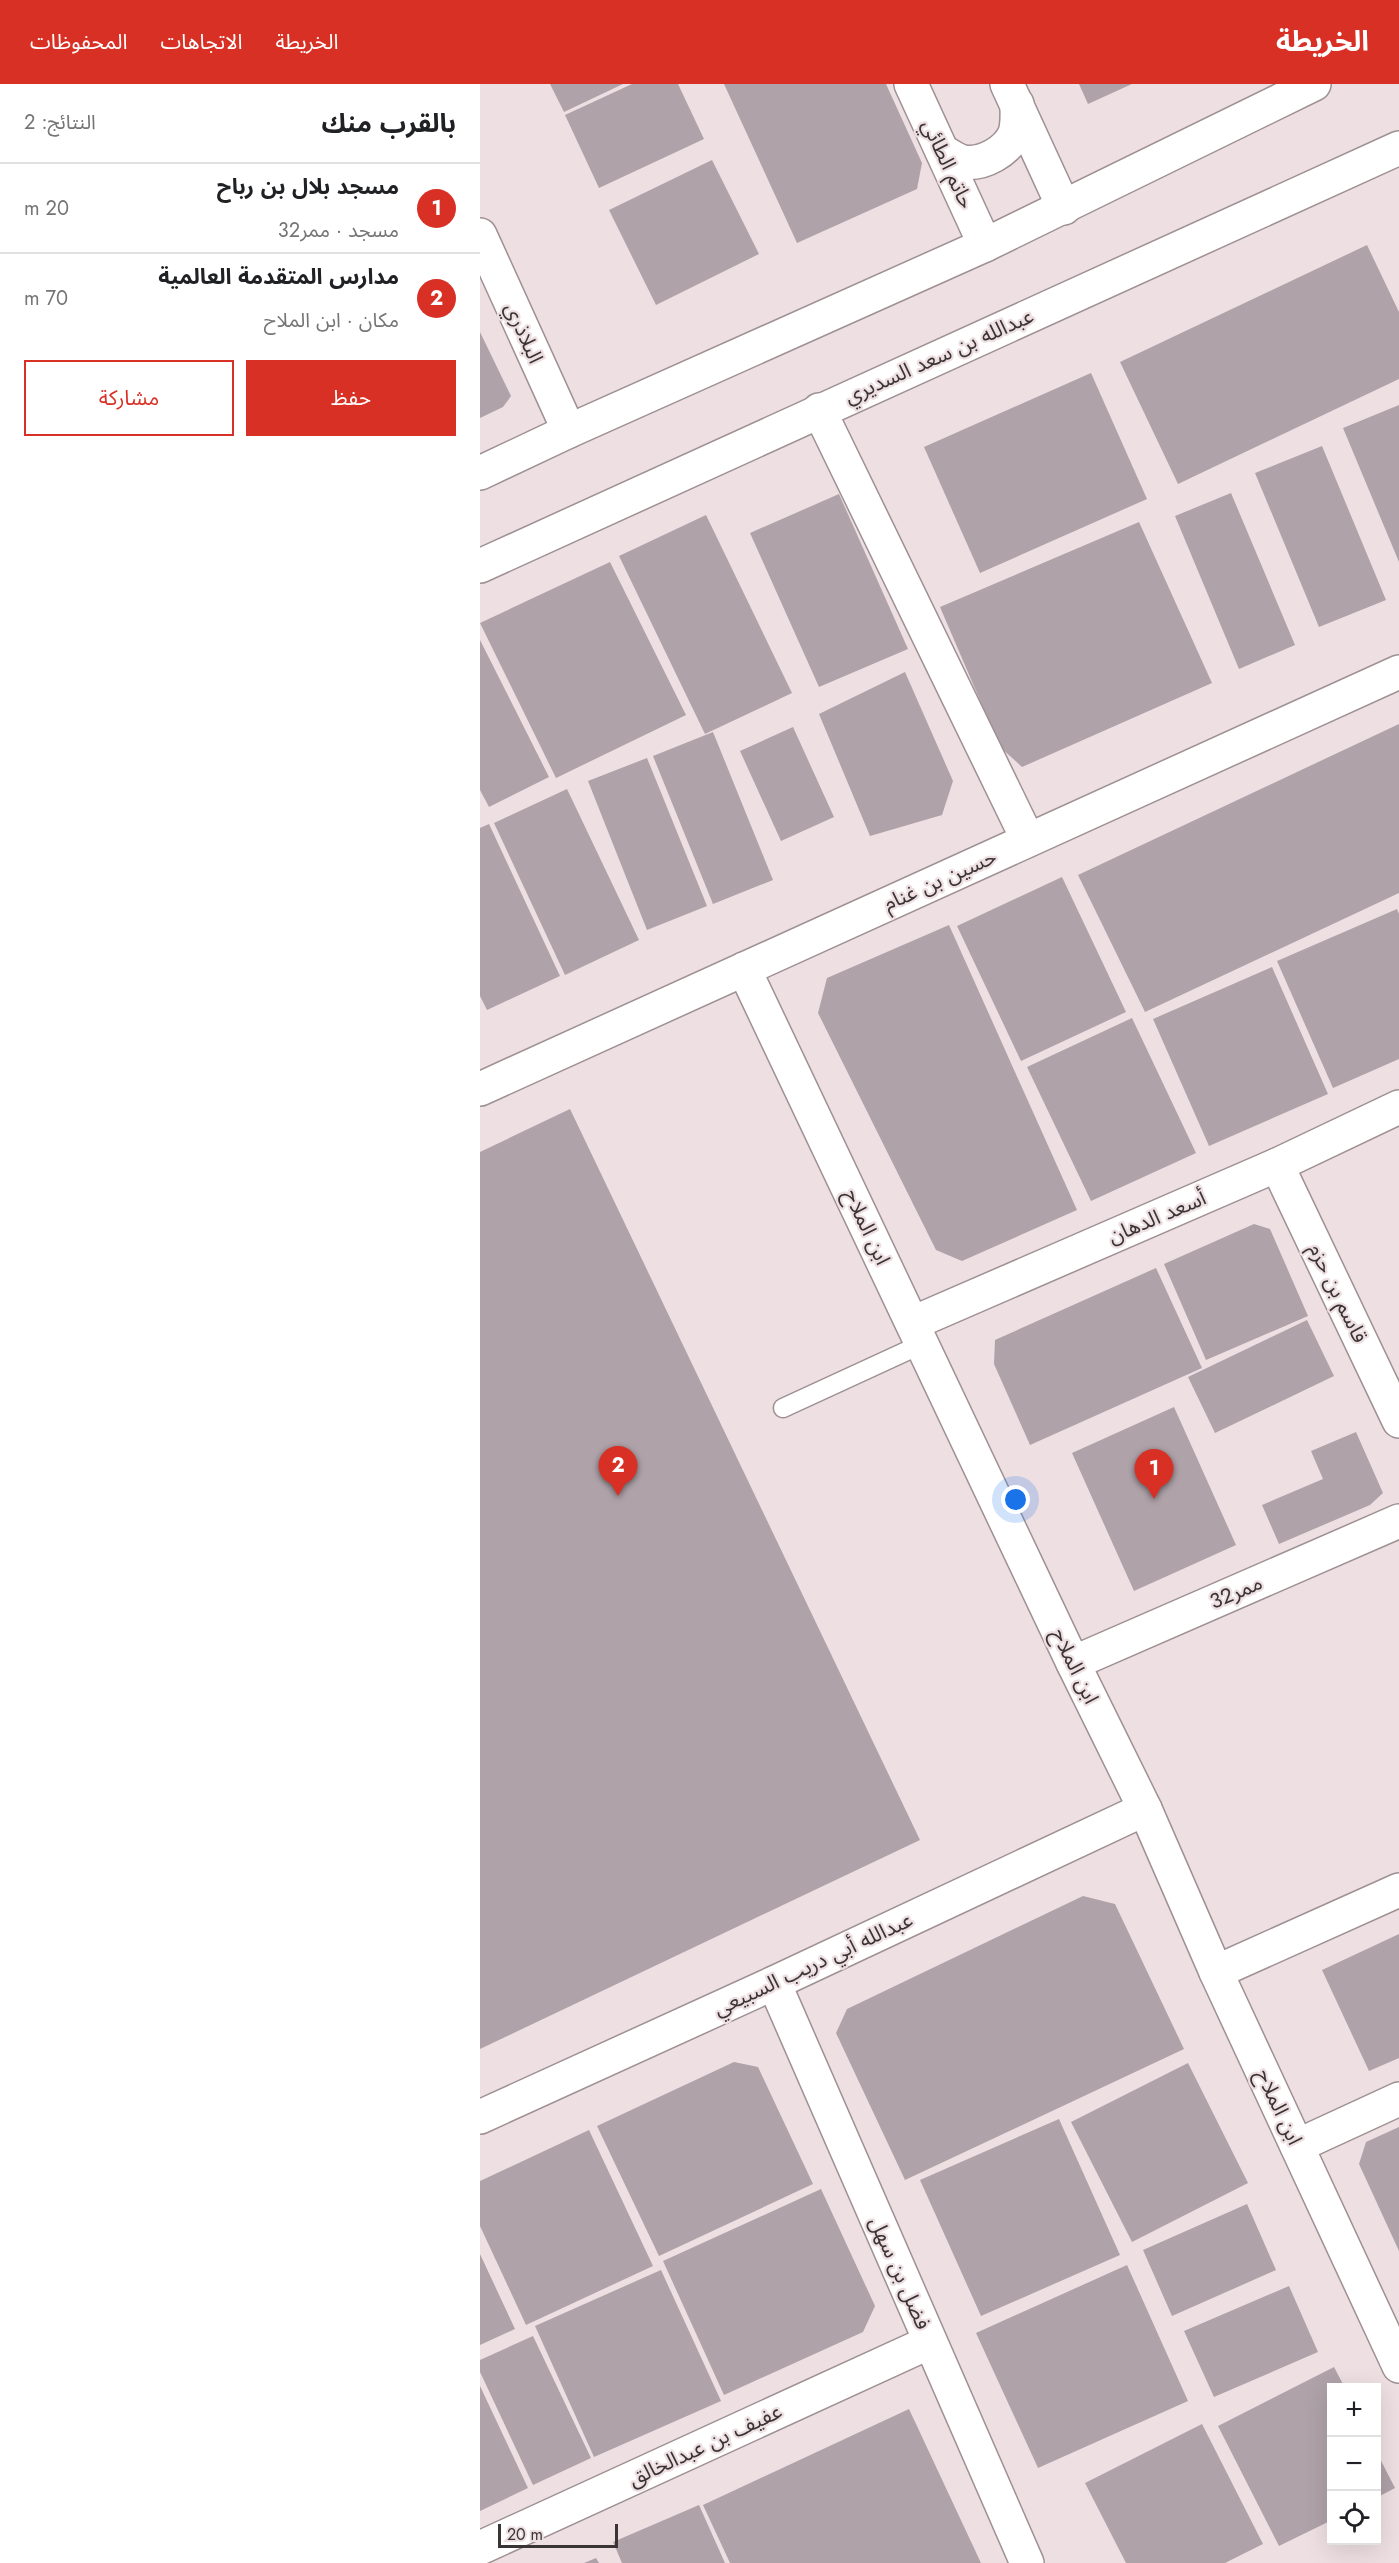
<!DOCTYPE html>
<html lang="ar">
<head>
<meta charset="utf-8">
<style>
	body { margin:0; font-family:Jost,"Noto Sans Arabic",sans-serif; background:#f6f6f6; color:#202124; direction:rtl }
	.controls { position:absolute; right:18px; bottom:18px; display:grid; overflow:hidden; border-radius:0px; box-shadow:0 6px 24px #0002 }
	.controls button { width:54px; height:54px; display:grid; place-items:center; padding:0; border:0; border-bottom:2px solid #e0e0e0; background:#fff; color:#202124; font:30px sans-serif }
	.scale { position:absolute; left:18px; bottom:15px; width:120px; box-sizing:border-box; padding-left:6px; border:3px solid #3a3435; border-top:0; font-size:16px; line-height:21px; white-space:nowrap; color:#3a3435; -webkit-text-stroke:4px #eedfe2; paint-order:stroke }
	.you { position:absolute; left:536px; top:1416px; width:21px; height:21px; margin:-15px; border:4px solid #fff; border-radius:50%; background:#1a73e8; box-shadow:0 0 0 9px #1a73e833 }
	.badge { display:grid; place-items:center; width:39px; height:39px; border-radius:50%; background:#d93025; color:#fff; font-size:20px; font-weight:700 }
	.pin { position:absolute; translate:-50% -50px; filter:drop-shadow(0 2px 3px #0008) }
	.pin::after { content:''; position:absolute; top:32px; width:21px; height:18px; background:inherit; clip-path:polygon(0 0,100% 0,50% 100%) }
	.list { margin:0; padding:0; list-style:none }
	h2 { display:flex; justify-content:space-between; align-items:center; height:78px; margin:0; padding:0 24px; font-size:26px }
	h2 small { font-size:20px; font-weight:400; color:#757577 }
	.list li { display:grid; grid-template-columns:39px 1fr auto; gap:18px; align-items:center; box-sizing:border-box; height:90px; padding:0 24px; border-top:2px solid #e0e0e0 }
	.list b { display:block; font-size:22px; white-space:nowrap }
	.list p { margin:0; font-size:20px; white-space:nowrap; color:#757577 }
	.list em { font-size:20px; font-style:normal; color:#757577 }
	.actions { display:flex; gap:12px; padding:18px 24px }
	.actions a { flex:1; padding:14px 0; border:2px solid #d93025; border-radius:0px; text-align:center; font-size:21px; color:#d93025 }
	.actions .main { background:#d93025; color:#fff }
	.icon { flex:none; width:33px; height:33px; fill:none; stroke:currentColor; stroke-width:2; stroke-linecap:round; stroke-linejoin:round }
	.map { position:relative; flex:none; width:919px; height:2479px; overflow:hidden; direction:ltr }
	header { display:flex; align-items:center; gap:36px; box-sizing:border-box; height:84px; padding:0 30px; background:#d93025; color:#fff }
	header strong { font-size:28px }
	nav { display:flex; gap:33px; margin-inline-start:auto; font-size:21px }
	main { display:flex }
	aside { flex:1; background:#fff }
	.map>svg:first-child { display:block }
</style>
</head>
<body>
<header>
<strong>الخريطة</strong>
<nav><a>الخريطة</a><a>الاتجاهات</a><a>المحفوظات</a></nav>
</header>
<main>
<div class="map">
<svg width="919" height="2479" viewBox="0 0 919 2479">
	<rect width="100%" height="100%" fill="#eedfe2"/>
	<g fill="#afa2a9">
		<polygon points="70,0 143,0 84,28"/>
		<polygon points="152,0 198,0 224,55 119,104 85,31"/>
		<polygon points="244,0 406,0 442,79 437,105 317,159"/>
		<polygon points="599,0 652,0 608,20"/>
		<polygon points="232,76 279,170 176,221 129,126"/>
		<polygon points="887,161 919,228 919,295 698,400 640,278"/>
		<polygon points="0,248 31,312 23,323 0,334"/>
		<polygon points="611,289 667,415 500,489 444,363"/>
		<polygon points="919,321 919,478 863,344"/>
		<polygon points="842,362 906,516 839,543 775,389"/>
		<polygon points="751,409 815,561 759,585 695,432"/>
		<polygon points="359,410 428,565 339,603 270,449"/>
		<polygon points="226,431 312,609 225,650 139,472"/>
		<polygon points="659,438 732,599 542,683 520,663 460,523"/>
		<polygon points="130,478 206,631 76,694 0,539"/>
		<polygon points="0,556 69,693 9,723 0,706"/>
		<polygon points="425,588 473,697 462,731 390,752 339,630"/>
		<polygon points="919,640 919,809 665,928 598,791"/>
		<polygon points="313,643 354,733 301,757 260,667"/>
		<polygon points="233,648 293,796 233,820 173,672"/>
		<polygon points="167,674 227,822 167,846 108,697"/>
		<polygon points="87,705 159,856 85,891 14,739"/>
		<polygon points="9,740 80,892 7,926 0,912 0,744"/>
		<polygon points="582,793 646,928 541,977 477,842"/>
		<polygon points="917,825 919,830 919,975 853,1004 797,877"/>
		<polygon points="469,841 597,1126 482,1177 456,1166 338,929 347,894"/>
		<polygon points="792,883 848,1010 729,1062 673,935"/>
		<polygon points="652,934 716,1069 611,1117 547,983"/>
		<polygon points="90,1025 440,1756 0,1965 0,1068"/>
		<polygon points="774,1140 790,1145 828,1232 726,1276 684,1180"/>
		<polygon points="676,1184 722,1284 550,1361 514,1280 515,1256"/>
		<polygon points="827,1236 854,1292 735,1349 708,1293"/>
		<polygon points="694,1323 756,1461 654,1507 592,1369"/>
		<polygon points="876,1348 903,1409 890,1421 799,1460 782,1421 843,1395 831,1367"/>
		<polygon points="603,1812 635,1820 704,1965 425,2096 356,1949 367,1925"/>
		<polygon points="919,1850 919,1974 889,1987 842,1886"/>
		<polygon points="254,1978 278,1983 333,2100 179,2172 117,2042"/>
		<polygon points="708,1979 768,2099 652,2158 591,2038"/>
		<polygon points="579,2035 640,2171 501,2232 440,2096"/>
		<polygon points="919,2043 919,2167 879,2080 886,2058"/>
		<polygon points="109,2046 173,2182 46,2241 0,2142 0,2097"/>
		<polygon points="341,2105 395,2222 383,2248 244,2311 183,2177"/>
		<polygon points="767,2120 796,2186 692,2232 663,2166"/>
		<polygon points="0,2170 35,2245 0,2261"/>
		<polygon points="647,2181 708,2317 558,2384 496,2249"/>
		<polygon points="181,2186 241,2317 114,2373 55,2242"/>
		<polygon points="809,2202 838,2268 734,2313 704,2247"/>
		<polygon points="53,2252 111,2374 53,2401 0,2288 0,2276"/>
		<polygon points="854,2283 865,2304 852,2304 852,2436 799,2462 738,2342"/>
		<polygon points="0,2302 48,2404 0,2427"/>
		<polygon points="429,2325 501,2479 250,2479 223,2421"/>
		<polygon points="722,2340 783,2460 745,2479 646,2479 605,2399"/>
		<polygon points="896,2367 915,2404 896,2414"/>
		<polygon points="219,2421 245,2479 142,2479 133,2458"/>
		<polygon points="116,2474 119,2479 104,2479"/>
	</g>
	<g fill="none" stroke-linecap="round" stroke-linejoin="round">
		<g stroke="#9e9093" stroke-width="21">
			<polyline id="lane" points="303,1324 442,1260"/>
		</g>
		<g stroke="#9e9093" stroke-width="36">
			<g id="street">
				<polyline points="431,0 505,161"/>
				<polyline points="527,0 584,124"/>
				<path d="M462 67C469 71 477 77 484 78 503 81 528 67 535 49 538 40 537 30 537 20"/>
				<polyline points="0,151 89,347"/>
				<polyline points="339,326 548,756"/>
				<polyline points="0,389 89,347 505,161 834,0"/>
				<polyline points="0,482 919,64"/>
				<polyline points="264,885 593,1579 665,1725 736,1888 919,2282"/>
				<polyline points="0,1005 919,588"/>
				<polyline points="797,1081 919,1337"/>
				<polyline points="433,1239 797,1081 919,1023"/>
				<polyline points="593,1579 919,1437"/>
				<polyline points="736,1888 919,1806"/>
				<polyline points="294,1899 547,2479"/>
				<polyline points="0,2033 294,1899 665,1725"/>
				<polyline points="817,2062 919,2015"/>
				<polyline points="0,2464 450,2258"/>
			</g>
		</g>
		<use href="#lane" stroke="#fff" stroke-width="18"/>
		<use href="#street" stroke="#fff" stroke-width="33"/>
	</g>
	<g text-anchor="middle" stroke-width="4.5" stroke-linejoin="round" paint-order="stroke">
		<g font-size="21" fill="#3a3435" stroke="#eedfe2">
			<text transform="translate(468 80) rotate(65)" y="7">حاتم الطائي</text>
			<text transform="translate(44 249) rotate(66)" y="7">البلاذري</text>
			<text transform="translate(459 272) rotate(-24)" y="7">عبدالله بن سعد السديري</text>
			<text transform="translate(460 796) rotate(-24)" y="7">حسين بن غنام</text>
			<text transform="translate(677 1133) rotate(-23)" y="7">أسعد الدهان</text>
			<text transform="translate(387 1143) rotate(65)" y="7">ابن الملاح</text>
			<text transform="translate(858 1209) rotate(64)" y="7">قاسم بن حزم</text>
			<text transform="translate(756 1508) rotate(-23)" y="7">ممر32</text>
			<text transform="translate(595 1582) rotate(64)" y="7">ابن الملاح</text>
			<text transform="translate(333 1880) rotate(-25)" y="7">عبدالله أبي دريب السبيعي</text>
			<text transform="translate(799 2023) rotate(65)" y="7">ابن الملاح</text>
			<text transform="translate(420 2189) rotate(66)" y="7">فضل بن سهل</text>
			<text transform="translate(225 2361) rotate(-25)" y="7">عفيف بن عبدالخالق</text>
		</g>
	</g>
</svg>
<div class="controls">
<button>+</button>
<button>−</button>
<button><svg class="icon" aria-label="locate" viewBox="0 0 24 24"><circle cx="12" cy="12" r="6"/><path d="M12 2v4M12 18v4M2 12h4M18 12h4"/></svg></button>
</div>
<div class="scale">20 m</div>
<div class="you"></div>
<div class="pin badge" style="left:674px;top:1415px">1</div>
<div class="pin badge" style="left:138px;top:1412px">2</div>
</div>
<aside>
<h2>بالقرب منك<small>النتائج: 2</small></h2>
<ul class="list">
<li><span class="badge">1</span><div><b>مسجد بلال بن رباح</b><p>مسجد · ممر32</p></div><em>20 m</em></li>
<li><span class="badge">2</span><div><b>مدارس المتقدمة العالمية</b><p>مكان · ابن الملاح</p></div><em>70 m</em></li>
</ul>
<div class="actions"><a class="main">حفظ</a><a>مشاركة</a></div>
</aside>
</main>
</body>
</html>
